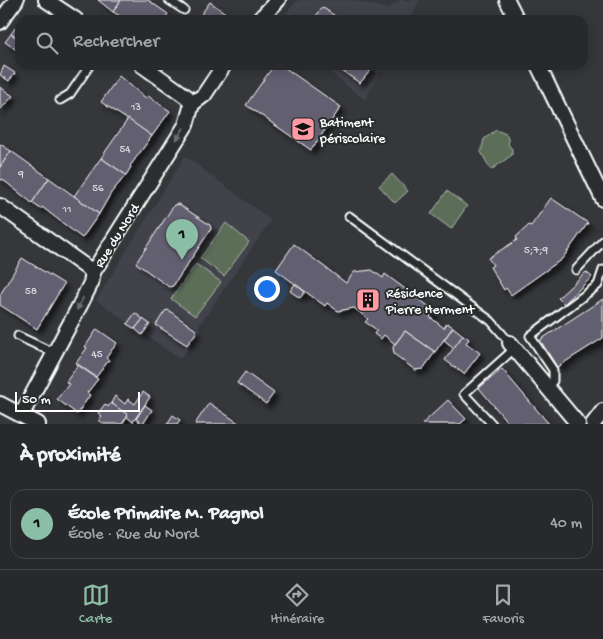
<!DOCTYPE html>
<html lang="fr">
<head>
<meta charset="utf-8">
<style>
	body { margin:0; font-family:"Gochi Hand",sans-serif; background:#303134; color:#f1f3f6 }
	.scale { position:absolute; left:15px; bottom:12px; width:125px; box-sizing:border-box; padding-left:5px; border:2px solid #fff; border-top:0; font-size:14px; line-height:18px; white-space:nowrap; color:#fff; -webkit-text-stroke:4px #2a2d2e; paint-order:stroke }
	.you { position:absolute; left:266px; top:288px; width:18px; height:18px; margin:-12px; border:4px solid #fff; border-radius:50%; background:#1a73e8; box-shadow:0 0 0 8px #1a73e833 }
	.badge { display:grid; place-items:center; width:32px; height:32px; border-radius:50%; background:#8abfa5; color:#111; font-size:16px; font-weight:700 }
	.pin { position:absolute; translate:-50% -41px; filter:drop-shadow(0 1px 2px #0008) }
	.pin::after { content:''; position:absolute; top:26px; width:18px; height:15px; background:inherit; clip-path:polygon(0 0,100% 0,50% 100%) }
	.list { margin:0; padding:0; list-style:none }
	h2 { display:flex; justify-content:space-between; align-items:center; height:65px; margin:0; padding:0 20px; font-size:21px }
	h2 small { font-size:16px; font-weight:400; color:#a5a6a9 }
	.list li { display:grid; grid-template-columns:32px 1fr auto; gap:15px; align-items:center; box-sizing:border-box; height:70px; margin:0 10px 10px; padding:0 10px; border:1px solid #444548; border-radius:15px }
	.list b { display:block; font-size:19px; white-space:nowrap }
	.list p { margin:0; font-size:16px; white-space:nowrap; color:#a5a6a9 }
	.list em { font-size:16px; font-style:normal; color:#a5a6a9 }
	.icon { flex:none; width:28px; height:28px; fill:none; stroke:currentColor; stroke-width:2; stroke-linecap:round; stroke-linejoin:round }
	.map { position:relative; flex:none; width:603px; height:424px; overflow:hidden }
	.search { position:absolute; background:#28292c; box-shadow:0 2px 12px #0003; left:15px; right:15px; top:15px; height:55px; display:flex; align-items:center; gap:12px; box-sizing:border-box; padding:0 18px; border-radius:15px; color:#a5a6a9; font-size:19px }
	.sheet { height:145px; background:#28292c }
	nav { display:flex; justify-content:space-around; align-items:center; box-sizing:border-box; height:70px; border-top:1px solid #444548; background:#28292c; font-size:14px; color:#a5a6a9 }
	nav a { display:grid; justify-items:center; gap:2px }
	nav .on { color:#8abfa5 }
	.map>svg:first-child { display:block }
</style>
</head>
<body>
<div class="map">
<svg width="603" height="424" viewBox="0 0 603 424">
	<defs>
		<filter id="shadow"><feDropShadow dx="4.5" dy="4.5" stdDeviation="2.5" flood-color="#0009"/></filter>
	</defs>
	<rect width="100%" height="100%" fill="#35373b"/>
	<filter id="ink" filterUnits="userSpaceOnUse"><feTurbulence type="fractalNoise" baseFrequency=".02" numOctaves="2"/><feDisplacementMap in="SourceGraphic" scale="10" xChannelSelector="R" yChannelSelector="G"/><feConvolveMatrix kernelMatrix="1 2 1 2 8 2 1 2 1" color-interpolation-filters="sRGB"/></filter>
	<g filter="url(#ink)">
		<g fill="#42434b">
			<polygon points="298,0 352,0 387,9 400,0 420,0 409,20 279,20"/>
			<polygon points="321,65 384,65 365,100"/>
			<polygon points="185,156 271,220 199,326 201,331 180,359 96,300"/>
		</g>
		<g fill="#5c6e58" stroke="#aeb6ac">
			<polygon points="496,130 506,134 509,141 508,144 512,149 512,155 491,170 481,152 484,139"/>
			<polygon points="392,174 408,191 395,203 379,186"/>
			<polygon points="447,191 467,206 451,229 431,214"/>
			<polygon points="226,223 249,242 224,276 200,258"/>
			<polygon points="196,264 221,282 195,316 171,299"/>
		</g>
		<g fill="#625f71" stroke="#fff" filter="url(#shadow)">
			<polygon points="98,0 121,0 113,12"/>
			<polygon points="121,0 148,0 168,14 164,20 127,20 113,12"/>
			<polygon points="210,2 234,19 233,20 197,20"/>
			<polygon points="322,8 325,9 341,20 313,20"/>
			<polygon points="20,21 20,40 11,34"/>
			<polygon points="11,34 20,40 18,51 5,42"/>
			<polygon points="274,65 281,65 341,107 311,150 246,105"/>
			<polygon points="333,65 375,65 360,83"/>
			<polygon points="4,66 15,73 9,81 0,75"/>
			<polygon points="119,76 146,98 148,96 170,111 152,136 101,102"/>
			<polygon points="0,87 13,96 0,110"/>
			<polygon points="128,119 152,136 130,166 131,167 126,175 101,158"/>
			<polygon points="0,144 11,151 0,167"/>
			<polygon points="11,151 49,178 32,203 2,179 0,181 0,167"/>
			<polygon points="101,158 126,175 111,193 99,214 74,196"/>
			<polygon points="49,178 99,214 82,238 42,207 41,209 32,203"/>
			<polygon points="551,198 588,223 562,259 511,295 506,288 504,290 490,267 493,265 488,258 517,240 516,237 529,225 531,226"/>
			<polygon points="178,204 210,225 211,229 173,286 169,287 136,263 174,205"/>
			<polygon points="294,244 346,283 354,272 372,270 383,278 385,274 435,311 430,317 444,328 447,323 453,327 435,352 405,331 395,344 384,335 381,339 374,334 377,330 365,322 368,319 354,308 338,311 327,303 325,306 276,270"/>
			<polygon points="22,258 64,284 37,329 0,305 0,295"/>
			<polygon points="586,272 592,277 564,304 558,298"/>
			<polygon points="295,284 305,292 300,298 290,291"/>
			<polygon points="603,299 603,338 557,367 540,340"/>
			<polygon points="168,310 196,330 196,333 187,345 156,325 165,311"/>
			<polygon points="135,313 143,319 135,329 127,324"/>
			<polygon points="143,319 150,324 142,335 135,329"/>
			<polygon points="453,327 463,335 454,348 444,340"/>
			<polygon points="97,329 117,343 106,358 109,360 96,377 76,363 87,348 85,347"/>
			<polygon points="405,331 435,352 423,369 415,370 394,354 393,347"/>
			<polygon points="463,335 469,339 466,343 480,353 464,374 445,360"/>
			<polygon points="78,365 98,379 87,393 90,395 77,414 57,399 69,384 66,382"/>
			<polygon points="502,369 524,395 549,424 509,424 479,388"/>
			<polygon points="245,372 274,393 266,404 237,383"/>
			<polygon points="143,392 150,397 133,422 111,403 115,396 125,404 128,399 135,404"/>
			<polygon points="448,400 466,419 460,424 422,424"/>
			<polygon points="111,403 128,415 122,424 104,424 99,420 102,416 98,413 105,404 108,407"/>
			<polygon points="209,403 240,424 195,424"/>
			<polygon points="145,405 152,410 143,424 136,419"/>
			<polygon points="173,415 180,420 177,424 167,424"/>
		</g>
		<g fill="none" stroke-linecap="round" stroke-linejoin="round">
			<g stroke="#fff" stroke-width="11">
				<g id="lane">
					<polyline points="169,0 184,10"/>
					<polyline points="60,100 70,94 90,65"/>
					<polyline points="349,216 491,321 510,343"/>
					<polyline points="576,270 603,241"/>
					<polyline points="18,336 54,353"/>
					<polyline points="546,387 553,381 553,370 530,336 598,285 603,270"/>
					<polyline points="492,424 464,394 514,349"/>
				</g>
			</g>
			<g stroke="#fff" stroke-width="18">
				<g id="street">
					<polyline points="46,0 76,20"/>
					<polyline points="507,0 517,20"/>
					<polyline points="259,20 278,0"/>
					<polyline points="0,22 16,0"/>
					<polyline points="142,65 187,97 192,104"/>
					<polyline points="538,65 603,199"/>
					<polyline points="0,206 93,272"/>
					<polyline points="510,343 578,424"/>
					<polyline points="0,404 38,424"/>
					<polyline points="22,414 80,305 91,283 93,272 186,125 192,104 204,95 224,65"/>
					<polyline points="593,424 603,411"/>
				</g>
			</g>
			<use href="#lane" stroke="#2a2d2e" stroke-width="7"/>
			<use href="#street" stroke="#2a2d2e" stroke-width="14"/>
		</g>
		<defs><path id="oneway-solid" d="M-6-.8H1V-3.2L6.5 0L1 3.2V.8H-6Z" transform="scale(1.25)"/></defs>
		<g fill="#6a6c6d">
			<use href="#oneway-solid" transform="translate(180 134) rotate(122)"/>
			<use href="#oneway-solid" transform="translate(80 304) rotate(117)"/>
		</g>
	</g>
	<defs>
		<g id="school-square" transform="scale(1.25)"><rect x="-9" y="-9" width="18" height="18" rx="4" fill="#ff9aa2" stroke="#2a2d2e"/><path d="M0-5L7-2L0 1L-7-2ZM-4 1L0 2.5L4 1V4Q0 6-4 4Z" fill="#111"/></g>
		<g id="building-square" transform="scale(1.25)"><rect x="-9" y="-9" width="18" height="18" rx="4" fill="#ff9aa2" stroke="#2a2d2e"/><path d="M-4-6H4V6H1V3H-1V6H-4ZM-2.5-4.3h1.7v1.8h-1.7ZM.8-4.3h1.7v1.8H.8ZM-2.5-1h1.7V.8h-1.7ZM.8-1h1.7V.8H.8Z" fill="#111"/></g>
	</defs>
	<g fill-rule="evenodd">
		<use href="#school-square" x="303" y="129"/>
		<use href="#building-square" x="368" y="300"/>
	</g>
	<g text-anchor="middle" stroke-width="4" stroke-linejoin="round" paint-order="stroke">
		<g font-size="11" fill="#d8d7dc">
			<text x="136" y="110">13</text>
			<text x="125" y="152">54</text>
			<text x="21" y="177">9</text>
			<text x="98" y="191">56</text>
			<text x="67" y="212">11</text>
			<text x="536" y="253">5;7;9</text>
			<text x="31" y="294">58</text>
			<text x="97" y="357">45</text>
		</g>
		<g font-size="14" fill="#fff" stroke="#2a2d2e" text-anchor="start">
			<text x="320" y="126">Batiment<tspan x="320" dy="16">périscolaire</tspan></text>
			<text x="386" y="297">Résidence<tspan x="386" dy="16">Pierre Herment</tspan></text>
		</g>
		<g font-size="14" fill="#fff" stroke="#2a2d2e">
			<text transform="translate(116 235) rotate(-58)" y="5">Rue du Nord</text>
		</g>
	</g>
</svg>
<div class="scale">50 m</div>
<div class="you"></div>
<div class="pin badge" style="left:182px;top:260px">1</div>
<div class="search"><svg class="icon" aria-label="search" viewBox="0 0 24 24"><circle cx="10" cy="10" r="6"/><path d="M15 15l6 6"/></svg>Rechercher</div>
</div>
<section class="sheet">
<h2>À proximité<small></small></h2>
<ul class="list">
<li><span class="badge">1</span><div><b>École Primaire M. Pagnol</b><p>École · Rue du Nord</p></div><em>40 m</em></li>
</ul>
</section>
<nav>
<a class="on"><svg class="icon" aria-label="map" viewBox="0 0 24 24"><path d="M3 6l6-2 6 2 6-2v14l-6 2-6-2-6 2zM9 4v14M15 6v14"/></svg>Carte</a>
<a><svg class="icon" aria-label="directions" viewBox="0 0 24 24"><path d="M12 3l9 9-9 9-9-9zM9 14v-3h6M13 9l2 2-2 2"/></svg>Itinéraire</a>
<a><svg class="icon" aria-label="saved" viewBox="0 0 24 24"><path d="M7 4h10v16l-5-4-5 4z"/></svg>Favoris</a>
</nav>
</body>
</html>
